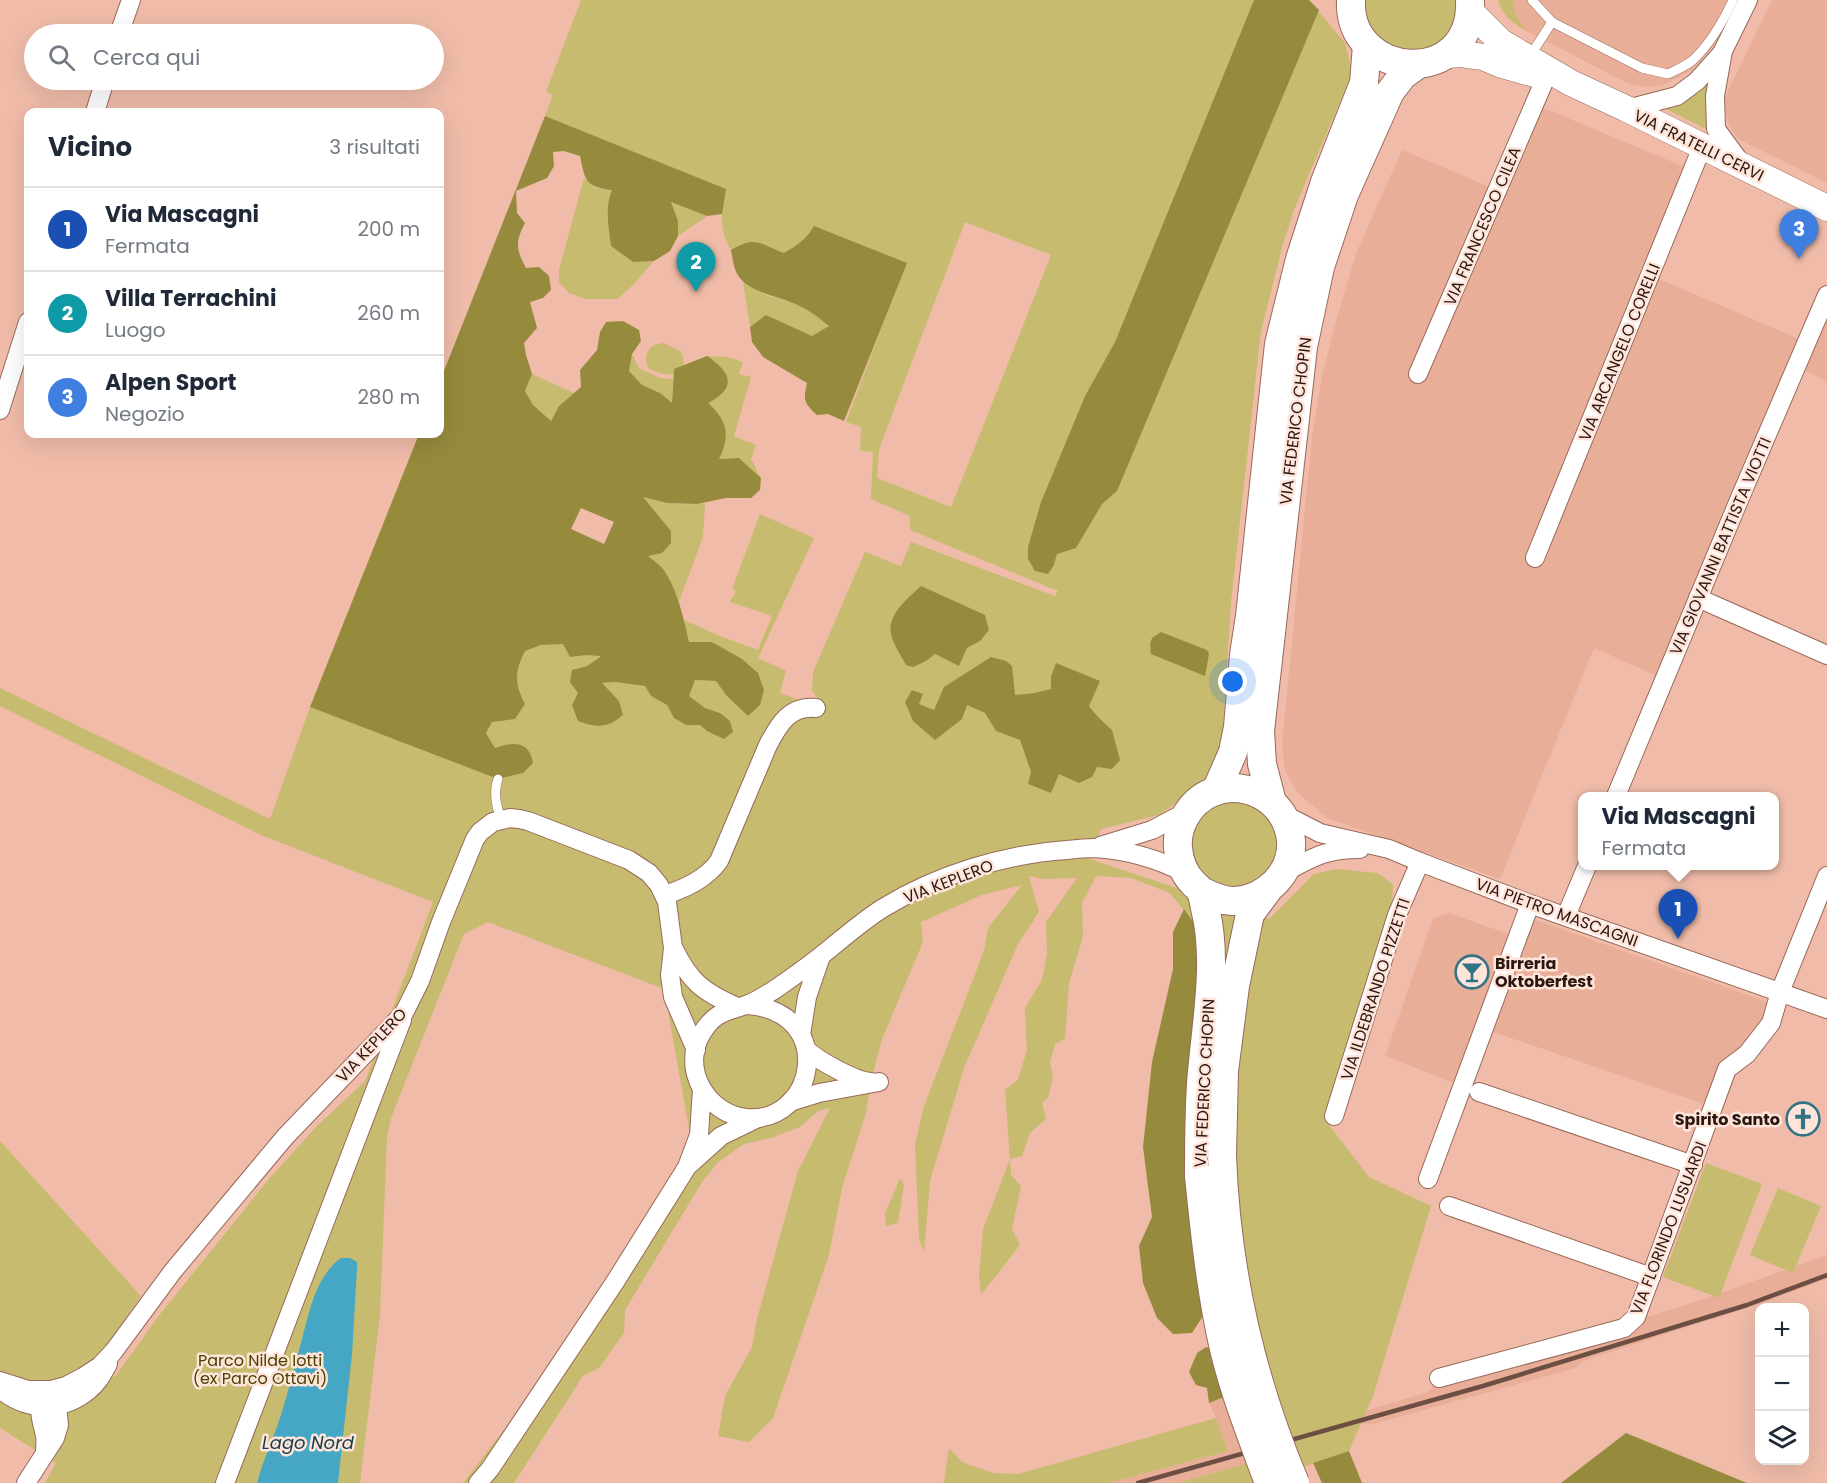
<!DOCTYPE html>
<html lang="it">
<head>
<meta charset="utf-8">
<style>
	body { margin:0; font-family:Poppins,sans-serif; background:#f6f6f7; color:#1f2937 }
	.controls { position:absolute; right:18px; bottom:18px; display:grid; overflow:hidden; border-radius:12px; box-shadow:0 6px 24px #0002 }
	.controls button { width:54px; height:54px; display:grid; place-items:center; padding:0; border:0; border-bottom:2px solid #e0e1e3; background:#fff; color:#1f2937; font:30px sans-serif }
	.you { position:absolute; left:1233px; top:682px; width:21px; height:21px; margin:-15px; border:4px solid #fff; border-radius:50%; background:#1a73e8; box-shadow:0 0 0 9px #1a73e833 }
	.badge { display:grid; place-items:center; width:39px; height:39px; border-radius:50%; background:#327386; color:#fff; font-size:20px; font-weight:700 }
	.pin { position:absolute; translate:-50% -50px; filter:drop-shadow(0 2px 3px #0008) }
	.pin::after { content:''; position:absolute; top:32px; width:21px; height:18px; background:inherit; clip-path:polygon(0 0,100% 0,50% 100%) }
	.popup { position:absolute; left:1578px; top:792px; width:201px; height:78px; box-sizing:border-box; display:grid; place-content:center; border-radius:12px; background:#fff; filter:drop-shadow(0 2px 4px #0005); font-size:20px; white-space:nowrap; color:#747a83 }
	.popup b { font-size:22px; color:#1f2937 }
	.popup::after { content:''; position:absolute; left:50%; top:100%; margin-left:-12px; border:12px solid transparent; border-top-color:#fff }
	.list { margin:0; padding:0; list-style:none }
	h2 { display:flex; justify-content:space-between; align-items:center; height:78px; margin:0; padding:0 24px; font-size:26px }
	h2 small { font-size:20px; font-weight:400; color:#747a83 }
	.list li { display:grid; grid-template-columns:39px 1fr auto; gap:18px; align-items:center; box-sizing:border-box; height:84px; padding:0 24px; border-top:2px solid #e0e1e3 }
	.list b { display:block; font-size:22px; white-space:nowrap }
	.list p { margin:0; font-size:20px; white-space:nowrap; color:#747a83 }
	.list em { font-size:20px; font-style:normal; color:#747a83 }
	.icon { flex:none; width:33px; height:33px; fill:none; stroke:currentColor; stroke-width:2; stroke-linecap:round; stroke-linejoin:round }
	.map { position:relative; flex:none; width:1827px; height:1483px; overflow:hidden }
	.search { position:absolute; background:#fff; box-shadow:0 6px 24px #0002; left:24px; top:24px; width:420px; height:66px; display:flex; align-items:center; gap:15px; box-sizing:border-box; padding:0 21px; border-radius:33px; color:#747a83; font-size:22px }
	.panel { position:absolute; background:#fff; box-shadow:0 6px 24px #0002; left:24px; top:108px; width:420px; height:330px; border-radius:12px }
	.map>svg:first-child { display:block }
</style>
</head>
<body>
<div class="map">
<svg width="1827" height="1483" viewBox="0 0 1827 1483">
	<rect width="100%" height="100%" fill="#f0bca9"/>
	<g fill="#e9ae98">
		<polygon points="1512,0 1736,0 1715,44 1692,71 1661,86 1646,87 1629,84 1526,31 1515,14"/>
		<polygon points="1772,0 1827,0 1827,183 1738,139 1729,125 1725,111 1725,97"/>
		<polygon points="1534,104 1692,170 1650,275 1806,342 1827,295 1827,381 1797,367 1664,679 1594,648 1500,879 1327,818 1297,792 1285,771 1282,743 1312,437 1322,376 1337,317 1357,251 1402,150 1497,190"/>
		<polygon points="1449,913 1517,937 1525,916 1776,1005 1747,1054 1713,1107 1484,1029 1462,1086 1385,1056 1433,918"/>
		<polygon points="1827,1255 1827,1279 1762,1303 1583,1361 1576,1368 1370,1425 1366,1423 1353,1426 1292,1433 1428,1392 1438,1382 1704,1299"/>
		<polygon points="1229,1395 1251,1462 1178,1483 1108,1483 1228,1451 1216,1418 1209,1403"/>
	</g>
	<g fill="#c6bb6e" fill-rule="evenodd">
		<path d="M581 0H1254L1115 342 1085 396 1041 502 1054 565 1057 554 1309 0 1345 43 1351 68 1350 78 1294 210 1283 244 1261 331 1231 602 1223 729 1219 754 1212 770 1201 782 1182 799 1159 815 1101 829 1090 859 1269 919 1314 874 1337 869 1377 873 1393 884 1392 908 1326 1121 1369 1177 1431 1206 1373 1396 1349 1451 1256 1483H1178L1251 1462 1215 1351 1194 923 1170 893 1131 878 1096 876 1082 903 1083 936 1069 983 1065 1039 1055 1044 1050 1062 1053 1077 1048 1098 1042 1103 1046 1119 1030 1133 1022 1156 1010 1159 1011 1175 1021 1186 1012 1229 1020 1245 981 1295 979 1275 983 1229 1010 1159 1005 1090 1018 1080 1027 1050 1025 1008 1042 980 1047 954 1046 922 1077 878 1043 879 1029 876 1039 912 1018 944 964 1068 930 1181 924 1252 919 1239 915 1144 924 1106 984 951 988 928 1022 885 982 895 921 922 923 942 882 1039 870 1085 866 1113 842 1188 829 1255 773 1418 749 1442 718 1436 725 1396 752 1347 757 1319 798 1171 830 1108 818 1111 800 1127 771 1138 744 1144 718 1162 702 1182 625 1310 624 1333 599 1368 583 1376 514 1483H463L507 1426 585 1313 680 1163 690 1134 664 989 488 922 464 934 391 1118 387 1137 380 1315 360 1483H45L56 1463 0 1428V1141L141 1296 105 1349 92 1362 114 1378 161 1313 269 1179 315 1128 365 1081 433 902 261 835 0 706V688L270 819 310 707 498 779 495 748 486 733 492 722 515 719 525 704C514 682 515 672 525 651L541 645 563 644 571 657 587 655H601L587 666 572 670 619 701 601 683 615 682 645 686 651 696 667 705 674 718 686 725H700L707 731 720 713 705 708 689 696 695 680 716 681 726 695 712 642 689 643 684 620 720 636 758 650 772 616 730 602 736 591 732 589 760 514 814 538 758 658 786 671 780 693 827 710 812 691 813 672 865 552 901 566 911 542 1055 596 1058 591 910 530V516L871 499 873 452 860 451 861 427 846 422 906 263 810 234 799 244 784 254 771 248 743 243 731 250C718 227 722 215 725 189L545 116 553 95 546 92ZM965 222 1051 255 951 507 877 478 879 449ZM921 586 980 641 967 648 959 665 935 654 906 665C901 656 893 644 891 634 887 614 908 598 921 586ZM1057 663 1099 718 1112 730 1059 774 1051 793 1031 772 1020 740 996 731 985 713 967 704 913 721 912 690 922 694 918 704 934 710 1015 695 1034 693 1052 689 1051 676Z"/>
		<path d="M1365 0H1455C1461 52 1396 70 1370 28 1366 21 1366 8 1365 0Z"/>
		<path d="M1498 0H1512L1515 14 1526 31C1511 21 1504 17 1498 0Z"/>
		<polygon points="1723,51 1722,137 1652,102 1677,96"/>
		<path d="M584 178 596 188 612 190C604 207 609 227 611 246L633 262 654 261 632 286 617 299H585L569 293 559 282V270Z"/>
		<polygon points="671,202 707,216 678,236 678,221"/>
		<polygon points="743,281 766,295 795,303 817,316 829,326 812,336 766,315 750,327"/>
		<path d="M663 343 680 351C694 379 665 378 648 368 643 354 648 345 663 343Z"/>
		<polygon points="632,354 639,368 660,378 673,379 672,404 660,393 642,385 629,371"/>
		<path d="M707 356 728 357 743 362 739 374 751 377 734 436 756 445 751 459 761 478 739 458 719 459C730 437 726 419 707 403 737 388 732 373 707 356Z"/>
		<polygon points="532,374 574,393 559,406 551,421 533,405 525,391"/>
		<path d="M642 497C662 502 684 507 705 503L703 537 678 604 671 583 648 556Z"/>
		<circle cx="1234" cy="845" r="43"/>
		<polygon points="1706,1163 1762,1184 1719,1298 1663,1277"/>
		<polygon points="900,1178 904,1185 898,1223 886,1226 885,1214"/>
		<polygon points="1778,1188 1821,1206 1793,1273 1750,1255"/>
		<polygon points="1216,1418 1228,1451 1108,1483 943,1483 944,1482 949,1448 962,1462 993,1473 1018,1474"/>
	</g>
	<g fill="#968a3d" fill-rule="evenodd">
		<polygon points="1254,0 1309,0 1319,10 1117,491 1102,504 1076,548 1057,554 1054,565 1048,574 1035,571 1028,559 1028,547 1041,502 1085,396 1115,342"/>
		<path d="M545 116 726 189 722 214 707 216 671 202 678 221V236L670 251 654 261 633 262 611 246C609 228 604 208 612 190 585 187 585 180 580 156L564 151 553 152 554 166 547 178 516 191 517 213 525 223C515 242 516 249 526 268L539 267 549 276 551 290 543 298 530 302 537 328 524 343 526 355 532 374 525 391 533 405 551 421 559 406 581 387 580 370 597 350 600 332 606 322 623 321 639 330 641 341 632 354 629 371 642 385 660 393 672 403 674 369 707 356C732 373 737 388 708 403 727 420 731 435 719 459L739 458 761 478 760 490 751 498H726L697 504 667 503 643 497 671 531V543L662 553 648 556C653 560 659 564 663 569 677 588 684 619 689 642H712L742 659 758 673 764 690 760 705 748 716 726 695 716 681 695 680 689 696 705 708 720 713 730 721 733 732 724 739 707 731 700 725H686L674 718 667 705 651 696 645 686 615 682 602 683 619 701 623 715C608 728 596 728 578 721L572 705 578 693 570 682 572 670 587 666 601 656 587 655 570 657 563 644 541 645 525 651C515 672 514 682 525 704L515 719 492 722 486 733 495 748C513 742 529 740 533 763L523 773 498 779 310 707 419 434H440V381ZM581 508 614 522 604 544 571 529Z"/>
		<path d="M814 226 907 263 844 421 828 414 817 415C804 403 803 400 807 383L763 357 752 342 750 327 766 315 812 336 829 326C818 317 806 308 793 303 774 295 742 291 735 269 733 263 732 256 731 250 756 235 760 244 784 253 796 246 807 239 814 226Z"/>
		<path d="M921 586 985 615 989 630 980 641 967 648 959 666 935 654 926 661 913 667 906 665C901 656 893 644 891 634 887 614 908 598 921 586Z"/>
		<polygon points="1161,632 1207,650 1209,654 1205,676 1151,654 1150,644 1152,638"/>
		<polygon points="991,657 1006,661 1012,666 1015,695 1034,693 1051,689 1051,676 1056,663 1100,681 1089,706 1099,718 1112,730 1120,760 1112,769 1097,767 1092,777 1079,783 1059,774 1051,793 1028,784 1031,772 1020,740 996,731 985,713 967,705 962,719 935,740 913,721 905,702 912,690 923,694 919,704 934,710 944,687"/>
		<polygon points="1184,909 1194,923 1197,961 1191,1106 1207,1310 1192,1333 1173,1334 1157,1318 1143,1283 1139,1246 1152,1217 1143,1147 1152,1062 1173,969 1173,932"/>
		<polygon points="1206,1347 1215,1351 1229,1395 1209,1403 1207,1388 1196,1385 1189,1372 1197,1353"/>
		<polygon points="1626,1433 1747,1483 1561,1483"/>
		<polygon points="1349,1451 1362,1483 1322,1483 1313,1463"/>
	</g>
	<path fill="#45a7c4" d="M341 1258H350L357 1262V1269L352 1354 338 1483H257C262 1464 270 1446 277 1427 287 1398 294 1368 302 1339 310 1310 316 1276 341 1258Z"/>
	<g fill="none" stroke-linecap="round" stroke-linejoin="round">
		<g stroke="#986958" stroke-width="10">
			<g id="lane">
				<path d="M1552 22 1642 68 1668 74C1676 70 1686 66 1693 60 1711 43 1723 22 1733 0"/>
				<polyline points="1530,56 1552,22 1532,0"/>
				<path d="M498 779C493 793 496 806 501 819"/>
			</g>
		</g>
		<g stroke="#986958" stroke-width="20">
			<g id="street">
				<polyline points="119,34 131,0"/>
				<polyline points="1627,109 1677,96 1697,81 1722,53"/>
				<polyline points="95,112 105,80"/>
				<polyline points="1741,163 1716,129 1715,96 1723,51 1748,0"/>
				<polyline points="1418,374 1546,77"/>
				<polyline points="0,410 28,322"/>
				<polyline points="1535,558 1702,147"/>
				<polyline points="1698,598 1827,655"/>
				<polyline points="1616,796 1739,500 1827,295"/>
				<polyline points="1281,813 1320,833 1389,849 1420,862 1530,904 1827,1009"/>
				<polyline points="1100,846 1152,830 1188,811"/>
				<path d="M1283 873C1314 857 1325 849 1360 849"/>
				<path d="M665 895C686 888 706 879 719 861L768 745C779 724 790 705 816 708"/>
				<polyline points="1566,916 1587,866"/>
				<path d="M674 949C690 982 703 992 737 1007"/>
				<path d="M747 1005C837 1011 817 1124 746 1118 707 1114 680 1068 702 1033 715 1012 725 1012 746 1005 755 1002 766 995 774 990 790 979 807 967 822 955 842 939 861 922 883 908 937 875 1004 854 1067 850 1076 849 1085 848 1094 848 1127 850 1156 858 1185 873"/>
				<polyline points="801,1035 807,997 821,956"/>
				<path d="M807 1050C819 1061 855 1081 871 1082"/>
				<polyline points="1479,1092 1693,1165"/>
				<polyline points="790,1102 819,1093 879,1082"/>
				<polyline points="1334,1116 1397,915 1420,862"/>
				<polyline points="690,1164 721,1136 756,1119"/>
				<polyline points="1428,1179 1530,904"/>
				<polyline points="1449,1206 1651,1277"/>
				<polyline points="1439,1378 1624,1328 1636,1317 1727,1069 1747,1054 1771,1023 1780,992 1827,876"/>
				<polyline points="0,1381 28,1390 51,1390 66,1386 83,1377 100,1366 114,1351 173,1271 285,1137 404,1013 420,981 441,922 475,839 480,832 493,822 510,818 519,819 528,821 629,860 649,873 659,885 667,902 673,948 670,975 673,997 696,1050"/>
				<path d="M0 1389C26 1411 62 1413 89 1390 98 1383 103 1373 108 1364"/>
				<path d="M45 1452C45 1447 46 1441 45 1436 42 1419 36 1413 46 1397"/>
				<polyline points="26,1483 55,1438 59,1425 57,1406 52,1395"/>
				<polyline points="225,1483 402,1020"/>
				<polyline points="478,1483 490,1469 615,1282 687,1167 699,1135 702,1089"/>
			</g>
		</g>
		<g stroke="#986958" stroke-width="27">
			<g id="secondary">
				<polyline points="1470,11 1501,42 1571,83 1627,109 1827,208"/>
				<polyline points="1446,55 1461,54 1483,57 1502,65 1538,75"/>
			</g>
		</g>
		<g stroke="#986958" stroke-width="30">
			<g id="primary">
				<path d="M1351 0C1347 80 1474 90 1470 0"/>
				<polyline points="1216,791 1233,752 1238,727 1244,655 1250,616 1279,344 1300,259 1325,182 1364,83 1367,45"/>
				<polyline points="1272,802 1262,764 1260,731 1303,347 1320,267 1344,195 1390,92 1403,75 1417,65"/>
				<polyline points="1222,1155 1224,1071 1235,986 1250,914 1267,891"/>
				<path d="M1199 1176C1199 1145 1199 1115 1201 1084 1205 1028 1219 963 1205 908 1204 903 1203 895 1200 890 1199 888 1196 886 1194 884 1184 874 1179 861 1178 848 1177 837 1180 826 1185 817 1212 768 1286 785 1291 841 1293 873 1266 899 1235 901 1223 902 1212 896 1201 891"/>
			</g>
		</g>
		<use href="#lane" stroke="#fff" stroke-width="9"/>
		<use href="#street" stroke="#fff" stroke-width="18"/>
		<use href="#secondary" stroke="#fff" stroke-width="26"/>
		<use href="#primary" stroke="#fff" stroke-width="28"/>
		<polyline stroke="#6c4e43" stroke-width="4.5" points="1138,1483 1483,1386 1747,1305 1827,1275"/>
		<g stroke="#986958" stroke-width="30" stroke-linecap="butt">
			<g id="primary-bridge">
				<path d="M1222 1155C1226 1268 1251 1379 1295 1483"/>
				<path d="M1199 1176C1205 1235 1211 1294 1225 1353 1236 1397 1253 1440 1269 1483"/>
			</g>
		</g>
		<use href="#primary-bridge" stroke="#fff" stroke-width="28"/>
	</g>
	<defs>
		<g id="bar-ring" transform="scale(1.725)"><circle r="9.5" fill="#ffe4da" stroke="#327386" stroke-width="1.5"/><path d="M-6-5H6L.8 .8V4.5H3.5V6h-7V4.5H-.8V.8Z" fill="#327386"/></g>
		<g id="church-ring" transform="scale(1.725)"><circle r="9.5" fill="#ffe4da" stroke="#327386" stroke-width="1.5"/><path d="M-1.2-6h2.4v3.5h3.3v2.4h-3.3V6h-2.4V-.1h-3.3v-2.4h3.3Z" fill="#327386"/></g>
	</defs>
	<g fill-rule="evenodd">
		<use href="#bar-ring" x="1472" y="972"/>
		<use href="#church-ring" x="1803" y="1119"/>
	</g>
	<g text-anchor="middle" stroke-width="5" stroke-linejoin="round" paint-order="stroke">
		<g font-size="16" fill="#2a1710" stroke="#ffe4da">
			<text transform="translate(1699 145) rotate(26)" y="6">VIA FRATELLI CERVI</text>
			<text transform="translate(1482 226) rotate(-67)" y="6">VIA FRANCESCO CILEA</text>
			<text transform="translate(1619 352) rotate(-68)" y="6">VIA ARCANGELO CORELLI</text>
			<text transform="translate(1295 421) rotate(-83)" y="6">VIA FEDERICO CHOPIN</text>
			<text transform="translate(1720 546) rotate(-67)" y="6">VIA GIOVANNI BATTISTA VIOTTI</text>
			<text transform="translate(948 881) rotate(-21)" y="6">VIA KEPLERO</text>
			<text transform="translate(1557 912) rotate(20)" y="6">VIA PIETRO MASCAGNI</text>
			<text transform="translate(1375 989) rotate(-72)" y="6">VIA ILDEBRANDO PIZZETTI</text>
			<text transform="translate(371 1045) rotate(-47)" y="6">VIA KEPLERO</text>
			<text transform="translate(1204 1083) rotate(-87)" y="6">VIA FEDERICO CHOPIN</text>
			<text transform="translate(1668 1228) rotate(-69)" y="6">VIA FLORINDO LUSUARDI</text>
		</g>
		<g font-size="16" font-weight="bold" fill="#2a1710" stroke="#ffe4da" text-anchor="start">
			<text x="1495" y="969">Birreria<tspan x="1495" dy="18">Oktoberfest</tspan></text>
			<text x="1780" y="1125" text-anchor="end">Spirito Santo</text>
		</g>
		<g font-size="16" fill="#4b4201" stroke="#ffe4da">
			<text x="260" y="1366">Parco Nilde Iotti<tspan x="260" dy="18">(ex Parco Ottavi)</tspan></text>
		</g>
		<g font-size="18" font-style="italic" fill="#133e4b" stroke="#ffe4da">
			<text x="308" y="1449">Lago Nord</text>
		</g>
	</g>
</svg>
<div class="controls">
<button>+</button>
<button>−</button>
<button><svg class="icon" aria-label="layers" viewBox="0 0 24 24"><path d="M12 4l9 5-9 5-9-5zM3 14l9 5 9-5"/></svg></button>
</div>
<div class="you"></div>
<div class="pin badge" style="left:1678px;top:939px;background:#1a4fb4">1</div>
<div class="popup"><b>Via Mascagni</b>Fermata</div>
<div class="pin badge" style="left:696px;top:292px;background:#0f9aa8">2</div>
<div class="pin badge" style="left:1799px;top:259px;background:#3f7fe0">3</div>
<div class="search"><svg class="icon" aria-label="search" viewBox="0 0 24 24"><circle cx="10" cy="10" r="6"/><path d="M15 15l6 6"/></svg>Cerca qui</div>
<section class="panel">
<h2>Vicino<small>3 risultati</small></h2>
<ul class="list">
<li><span class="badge" style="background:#1a4fb4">1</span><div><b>Via Mascagni</b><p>Fermata</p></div><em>200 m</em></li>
<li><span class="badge" style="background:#0f9aa8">2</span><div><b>Villa Terrachini</b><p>Luogo</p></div><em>260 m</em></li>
<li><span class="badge" style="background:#3f7fe0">3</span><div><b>Alpen Sport</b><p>Negozio</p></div><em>280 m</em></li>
</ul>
</section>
</div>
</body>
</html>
